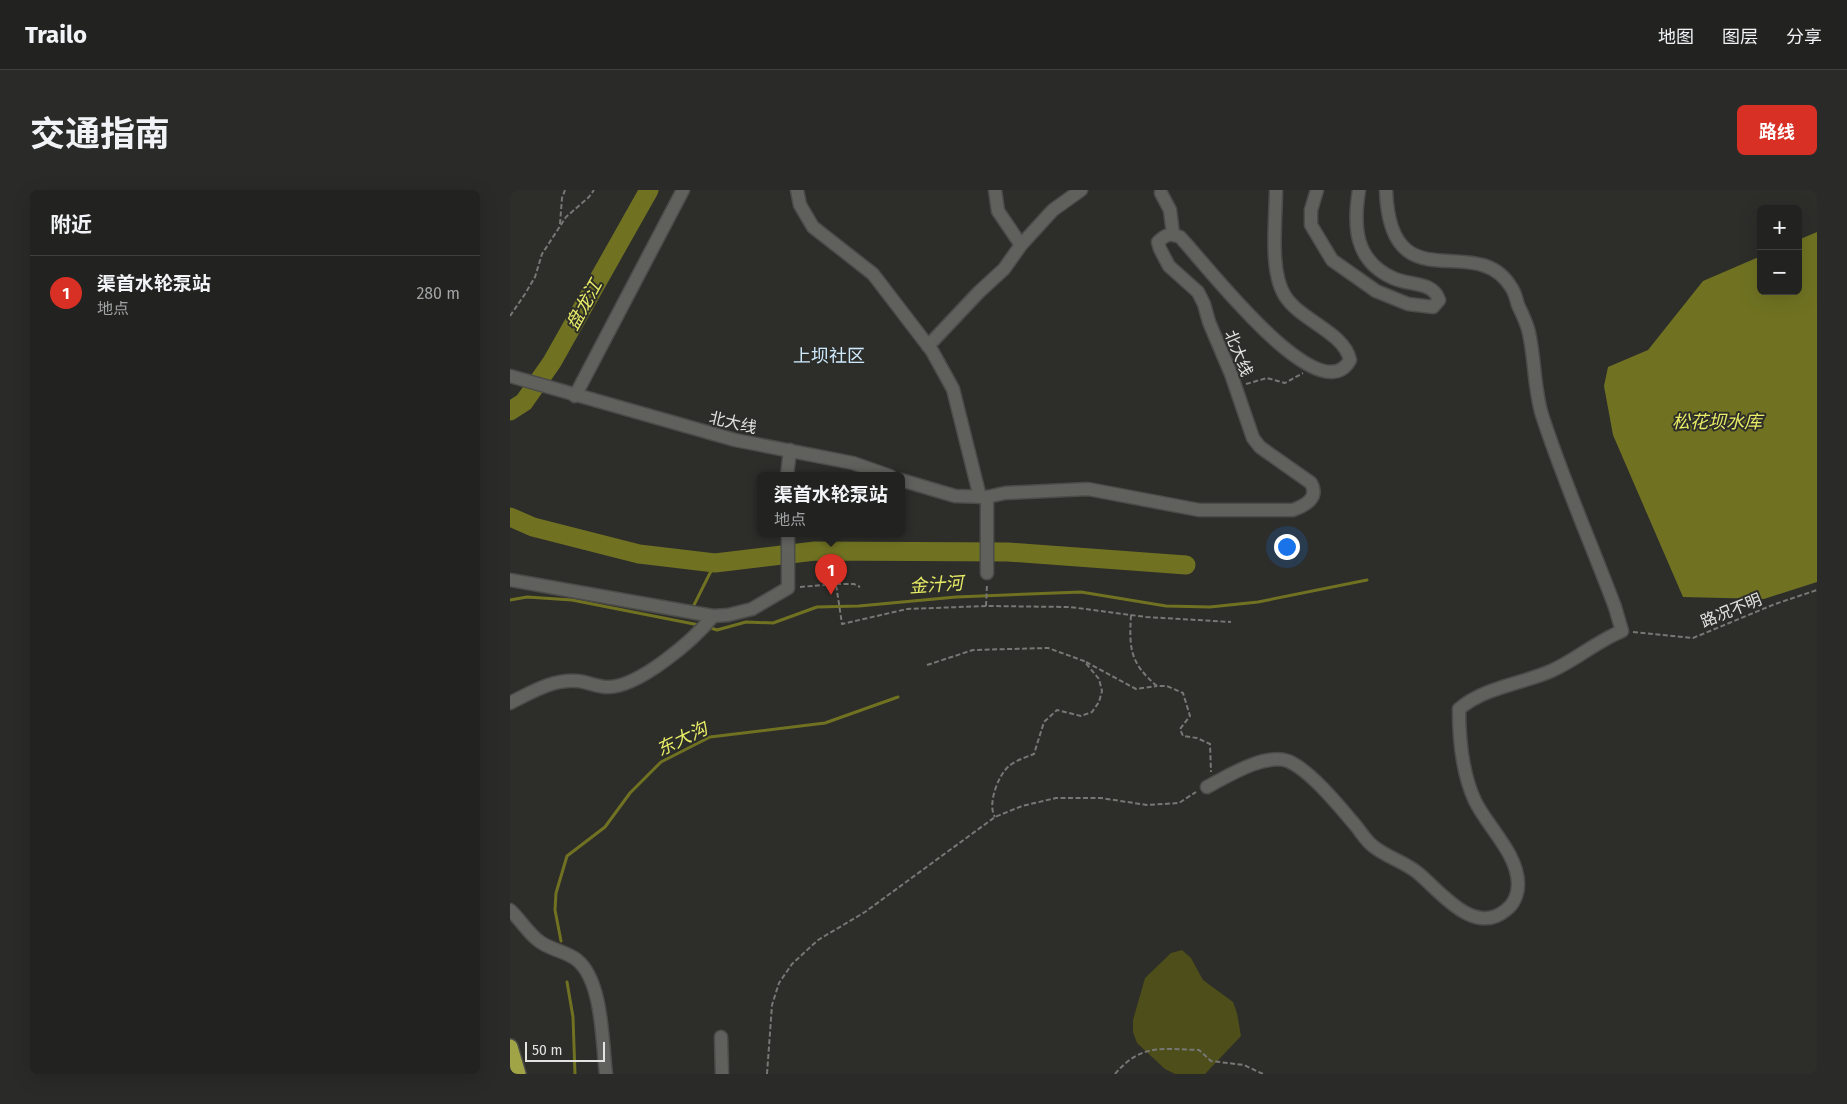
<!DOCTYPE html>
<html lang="zh">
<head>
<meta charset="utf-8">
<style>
	body { margin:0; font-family:"Fira Sans","Noto Sans SC",sans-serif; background:#2a2a29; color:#f1f3f6 }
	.controls { position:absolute; right:15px; top:15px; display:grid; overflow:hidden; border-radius:8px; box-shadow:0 5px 20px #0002 }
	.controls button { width:45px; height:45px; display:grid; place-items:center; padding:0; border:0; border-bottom:1px solid #3f3f3e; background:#222220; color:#f1f3f6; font:25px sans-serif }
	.scale { position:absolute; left:15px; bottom:12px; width:80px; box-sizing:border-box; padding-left:5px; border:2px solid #e3e4e2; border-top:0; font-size:14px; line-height:18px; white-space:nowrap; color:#e3e4e2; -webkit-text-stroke:4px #2d2d2a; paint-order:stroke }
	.you { position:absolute; left:776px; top:356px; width:18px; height:18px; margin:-12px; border:4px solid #fff; border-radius:50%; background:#1a73e8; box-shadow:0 0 0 8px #1a73e833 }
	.badge { display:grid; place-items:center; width:32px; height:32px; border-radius:50%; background:#d93025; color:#fff; font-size:16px; font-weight:700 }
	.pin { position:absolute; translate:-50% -41px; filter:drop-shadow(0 1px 2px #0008) }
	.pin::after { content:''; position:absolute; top:26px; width:18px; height:15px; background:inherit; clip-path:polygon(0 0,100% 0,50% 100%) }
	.popup { position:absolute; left:247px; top:282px; width:148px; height:65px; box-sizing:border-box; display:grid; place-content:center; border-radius:8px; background:#222220; filter:drop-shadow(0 1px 4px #0005); font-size:16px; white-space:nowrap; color:#a2a4a5 }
	.popup b { font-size:19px; color:#f1f3f6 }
	.popup::after { content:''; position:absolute; left:50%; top:100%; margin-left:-10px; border:10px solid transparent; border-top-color:#222220 }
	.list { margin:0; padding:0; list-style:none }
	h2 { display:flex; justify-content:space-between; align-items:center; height:65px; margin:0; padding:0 20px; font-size:21px }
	h2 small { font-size:16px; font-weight:400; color:#a2a4a5 }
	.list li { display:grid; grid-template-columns:32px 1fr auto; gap:15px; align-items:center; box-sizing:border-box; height:75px; padding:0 20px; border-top:1px solid #3f3f3e }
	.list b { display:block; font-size:19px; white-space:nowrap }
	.list p { margin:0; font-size:16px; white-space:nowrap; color:#a2a4a5 }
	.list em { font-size:16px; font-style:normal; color:#a2a4a5 }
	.map { position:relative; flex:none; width:1307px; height:884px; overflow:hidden; border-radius:8px }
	header { display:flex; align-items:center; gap:30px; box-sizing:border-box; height:70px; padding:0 25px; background:#222220; border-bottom:1px solid #3f3f3e }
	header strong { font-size:24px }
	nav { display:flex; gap:28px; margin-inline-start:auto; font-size:18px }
	.intro { display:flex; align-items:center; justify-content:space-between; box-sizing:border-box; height:120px; padding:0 30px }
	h1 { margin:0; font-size:35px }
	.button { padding:12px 22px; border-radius:8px; background:#d93025; color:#fff; font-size:18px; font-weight:700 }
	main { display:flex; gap:30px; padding:0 30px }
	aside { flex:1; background:#222220; border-radius:8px; box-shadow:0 5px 20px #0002 }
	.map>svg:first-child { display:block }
</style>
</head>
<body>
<header>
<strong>Trailo</strong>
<nav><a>地图</a><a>图层</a><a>分享</a></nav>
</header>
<div class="intro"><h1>交通指南</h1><a class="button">路线</a></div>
<main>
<aside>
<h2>附近<small></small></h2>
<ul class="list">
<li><span class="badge">1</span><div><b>渠首水轮泵站</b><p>地点</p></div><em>280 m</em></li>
</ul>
</aside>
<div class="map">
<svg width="1307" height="884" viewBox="0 0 1307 884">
	<rect width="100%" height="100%" fill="#2d2d2a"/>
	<polygon fill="#4d4e19" points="672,760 681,768 693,790 723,812 727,823 731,846 695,884 665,884 655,879 627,853 623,842 623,830 635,788 661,763"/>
	<polygon fill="#707222" points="1307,42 1307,392 1254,409 1173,407 1103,245 1094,196 1098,177 1138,160 1193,91 1251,66 1251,101 1288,101 1288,50"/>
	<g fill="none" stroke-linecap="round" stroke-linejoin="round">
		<g stroke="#707222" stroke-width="3">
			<polyline points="0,410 17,407 62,410 189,435"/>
			<polyline points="182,419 205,373"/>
			<polyline points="198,437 207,440 236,432 263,433 307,417 349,416 446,407 571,402 656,416 700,417 748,412 857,390"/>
			<polyline points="51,751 45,720 46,703 57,666 95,637 120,603 151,572 200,547 315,533 388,507"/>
			<polyline points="57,792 63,827 65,884"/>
		</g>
		<g stroke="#707222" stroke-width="19">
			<polyline points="0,221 14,212 42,172 139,0"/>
			<polyline points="0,327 23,337 129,364 205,373 305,361 498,362 676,375"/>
		</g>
		<g stroke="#4b4c49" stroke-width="15">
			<g id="minor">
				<polyline points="287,0 290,15 303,37 363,84 422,161 443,199 470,307"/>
				<polyline points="485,0 488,21 511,55"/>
				<path d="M807 0 801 20V35L822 70 866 101 898 114 923 117 929 110C923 91 900 96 883 88 845 71 843 37 849 0"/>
				<polyline points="651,3 660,20 663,44"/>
				<polyline points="418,156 469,102 494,79 511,55 543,20 571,0"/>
				<polyline points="0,186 225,250 343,273 380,286"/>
				<polyline points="65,206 173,0"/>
				<polyline points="277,286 280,260"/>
				<path d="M391 290 445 306 477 307 495 303 578 299 689 320H783C796 315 809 308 801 293L750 257 743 248 721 184 699 132 694 114 688 102 659 76 650 59 648 52C656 44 661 43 670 47 691 68 810 226 840 170 834 142 791 131 775 106 759 81 766 30 766 0"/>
				<polyline points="477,383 477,307"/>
				<polyline points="0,390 203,426 218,425 242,419 278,398 278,344"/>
				<path d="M0 513C22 502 42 489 68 491 78 492 88 497 98 497 129 497 184 450 203 426"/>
				<path d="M697 597C718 586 754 563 778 571 800 580 830 617 846 636 851 642 856 651 863 656 876 667 895 672 908 683 930 701 964 747 996 720 1004 714 1008 704 1008 694 1008 664 977 636 965 611 952 583 949 549 949 519 975 497 1011 494 1041 481 1066 470 1087 451 1112 441L1105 417C1081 353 1053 290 1032 225 1024 199 1025 170 1019 143 1017 133 1012 124 1008 115 1006 109 1005 102 1001 97 966 39 880 116 876 0"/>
				<path d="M0 720C10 729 18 743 29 751 40 760 56 761 67 770 93 791 92 853 96 884"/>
				<polyline points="211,847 212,884"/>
			</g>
		</g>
		<g stroke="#4b4c49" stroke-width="18">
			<polyline id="highway" points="0,857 8,884"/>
		</g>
		<g stroke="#777775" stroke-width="2" stroke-dasharray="5 2.5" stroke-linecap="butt">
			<polyline points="50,34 52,8 55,0"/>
			<polyline points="0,126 15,104 25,87 32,64 56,27 79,7 84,0"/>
			<polyline points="736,194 757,188 775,193 793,183"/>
			<polyline points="326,394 344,394 350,397"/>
			<polyline points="290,397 326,394 332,434 397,419 476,416 560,417 636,427 721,432"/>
			<polyline points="476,416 477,394"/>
			<path d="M621 425C619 459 620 473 647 496H657L673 503 680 526 670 539 673 546 687 548 700 554 701 582"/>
			<polyline points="1123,442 1183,448 1265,414 1307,400"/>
			<polyline points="576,472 626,499 647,496"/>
			<path d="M417 475 463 460 538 458 574 471 589 489 592 501 589 512 582 522 571 526 547 520 534 532 524 564C516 567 505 571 499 576 488 585 477 615 485 627"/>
			<polyline points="257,884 262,815 269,793 282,774 308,750 355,722 485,627 512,616 546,608 591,608 637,615 669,613 686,602"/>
			<path d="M605 884C631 853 653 859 689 860L701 871 734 875 753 884"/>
		</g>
		<use href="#minor" stroke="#60605d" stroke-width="12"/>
		<use href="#highway" stroke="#a1a446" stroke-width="15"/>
	</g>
	<g text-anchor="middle" stroke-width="4" stroke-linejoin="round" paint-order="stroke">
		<g font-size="16" fill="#e3e4e2" stroke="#2d2d2a">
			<text transform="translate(729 163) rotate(68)" y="6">北大线</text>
			<text transform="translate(223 232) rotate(13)" y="6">北大线</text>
			<text transform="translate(1221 420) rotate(-22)" y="6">路况不明</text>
		</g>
		<g font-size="18" font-style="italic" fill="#e9ed66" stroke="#2d2d2a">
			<text transform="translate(74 115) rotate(-61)" y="6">盘龙江</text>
			<text x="1207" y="238">松花坝水库</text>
			<text transform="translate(426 395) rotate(-4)" y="6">金汁河</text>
			<text transform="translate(172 549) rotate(-26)" y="6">东大沟</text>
		</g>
		<g font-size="18" fill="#cde9fc" stroke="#2d2d2a">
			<text x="319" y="172">上坝社区</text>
		</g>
	</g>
</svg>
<div class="controls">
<button>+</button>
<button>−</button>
</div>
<div class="scale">50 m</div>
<div class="you"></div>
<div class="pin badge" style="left:321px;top:405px">1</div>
<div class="popup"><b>渠首水轮泵站</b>地点</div>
</div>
</main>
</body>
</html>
